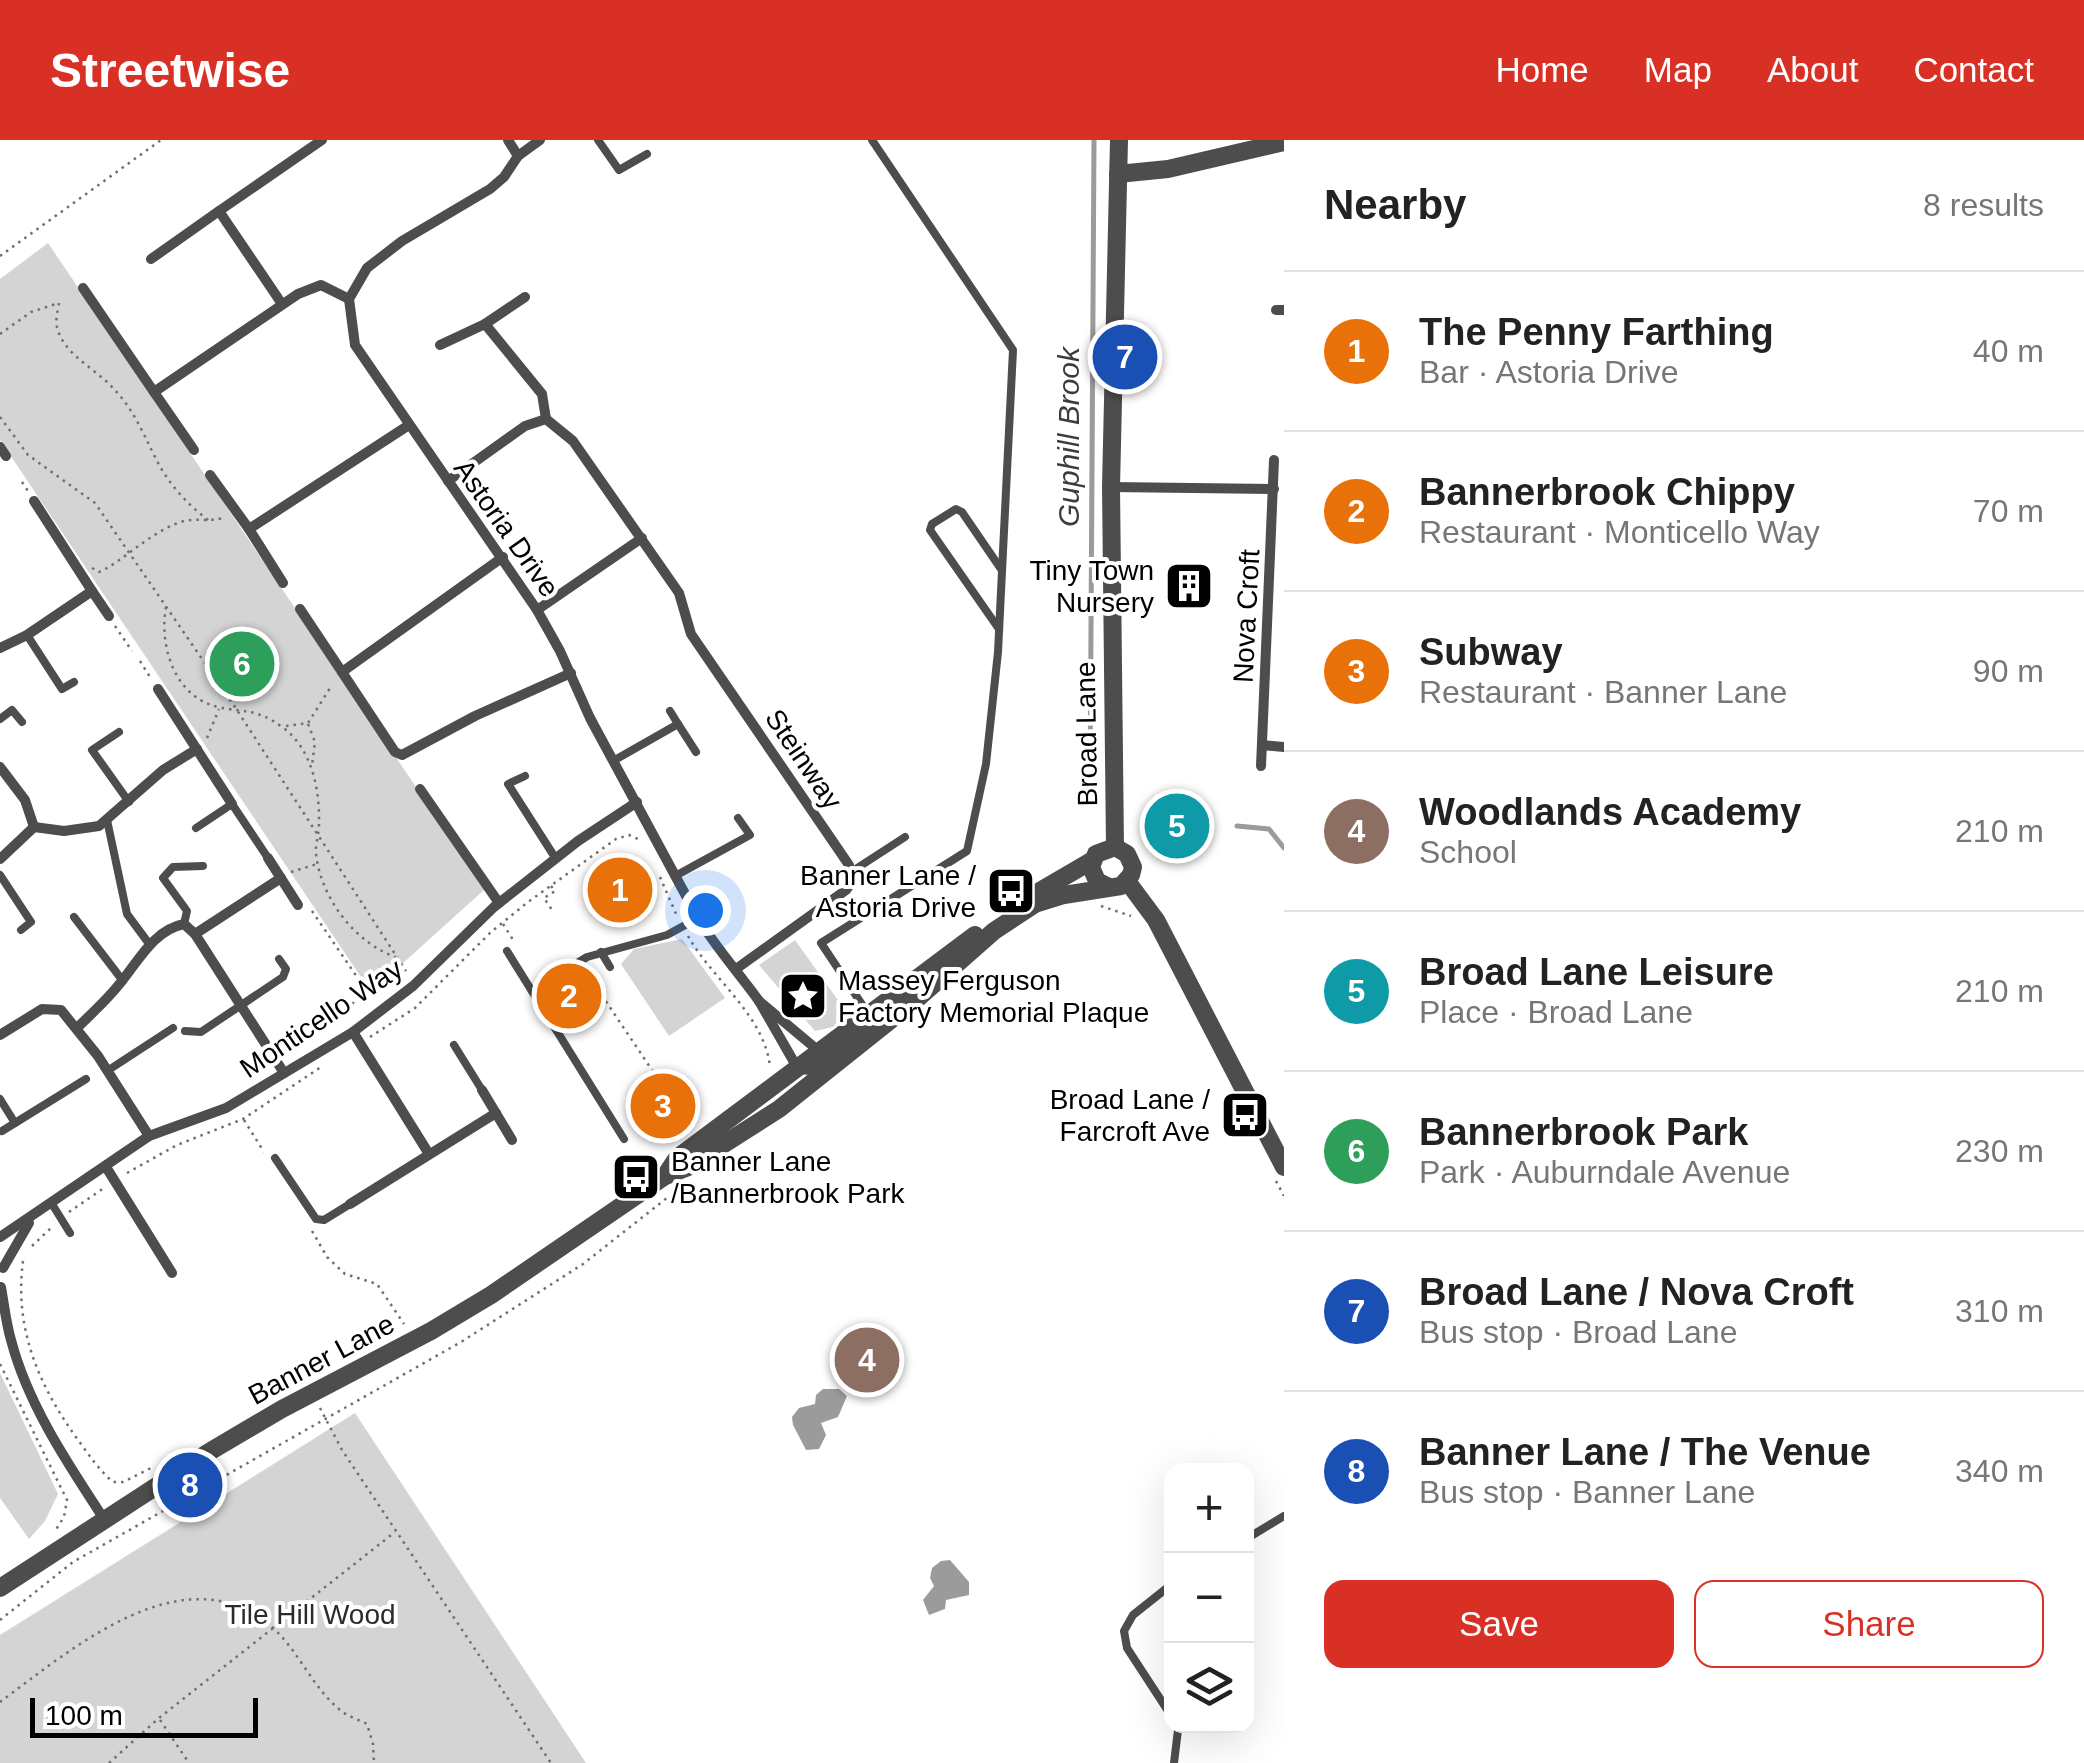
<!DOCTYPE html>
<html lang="en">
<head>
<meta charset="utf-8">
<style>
	body { margin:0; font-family:Arial,sans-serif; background:#f2f2f2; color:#222 }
	.controls { position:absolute; right:30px; bottom:30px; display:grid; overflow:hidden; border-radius:20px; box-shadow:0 10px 40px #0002 }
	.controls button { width:90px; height:90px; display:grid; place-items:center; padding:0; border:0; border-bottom:2px solid #e0e0e0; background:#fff; color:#222; font:50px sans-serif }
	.scale { position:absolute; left:30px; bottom:25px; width:228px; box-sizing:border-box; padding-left:10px; border:5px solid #000; border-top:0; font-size:28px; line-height:35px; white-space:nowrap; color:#000; -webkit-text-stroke:8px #fff; paint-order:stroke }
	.you { position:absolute; left:705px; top:770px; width:35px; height:35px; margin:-25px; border:8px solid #fff; border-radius:50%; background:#1a73e8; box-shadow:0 0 0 15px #1a73e833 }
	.badge { display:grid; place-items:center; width:65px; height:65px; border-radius:50%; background:#d93025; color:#fff; font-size:32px; font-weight:700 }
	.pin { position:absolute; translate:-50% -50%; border:5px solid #fff; box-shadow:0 2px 10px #0006 }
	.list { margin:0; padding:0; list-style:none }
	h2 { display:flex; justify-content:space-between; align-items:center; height:130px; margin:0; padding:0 40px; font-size:42px }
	h2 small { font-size:32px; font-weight:400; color:#767676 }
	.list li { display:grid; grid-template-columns:65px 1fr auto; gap:30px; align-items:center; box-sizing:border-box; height:160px; padding:0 40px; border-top:2px solid #e0e0e0 }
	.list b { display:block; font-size:38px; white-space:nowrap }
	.list p { margin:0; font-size:32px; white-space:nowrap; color:#767676 }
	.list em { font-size:32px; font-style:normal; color:#767676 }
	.actions { display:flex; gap:20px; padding:30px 40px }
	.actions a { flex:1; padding:22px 0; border:2px solid #d93025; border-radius:20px; text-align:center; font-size:35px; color:#d93025 }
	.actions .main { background:#d93025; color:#fff }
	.icon { flex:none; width:55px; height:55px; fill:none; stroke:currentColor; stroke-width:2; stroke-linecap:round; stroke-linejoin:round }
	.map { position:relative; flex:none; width:1284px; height:1623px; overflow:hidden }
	header { display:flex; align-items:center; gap:60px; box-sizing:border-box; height:140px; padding:0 50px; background:#d93025; color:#fff }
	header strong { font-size:48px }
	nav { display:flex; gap:55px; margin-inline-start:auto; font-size:35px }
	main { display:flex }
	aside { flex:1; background:#fff }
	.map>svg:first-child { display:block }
</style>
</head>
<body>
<header>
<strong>Streetwise</strong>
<nav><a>Home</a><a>Map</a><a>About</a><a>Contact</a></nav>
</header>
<main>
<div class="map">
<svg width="1284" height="1623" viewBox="0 0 1284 1623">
	<rect width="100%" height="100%" fill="#fff"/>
	<g fill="#d4d4d4">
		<polygon points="48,103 485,749 371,852 0,300 0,139"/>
		<polygon points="682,799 725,858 669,896 621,824 634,809"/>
		<polygon points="795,800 840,863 842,876 833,887 815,891 759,825"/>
		<polygon points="0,1233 58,1354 45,1381 29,1399 0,1358"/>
		<polygon points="355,1273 586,1623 0,1623 0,1495"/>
	</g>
	<g fill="#9b9b9b">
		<polygon points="823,1249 839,1249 847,1256 838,1277 821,1283 826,1295 819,1309 806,1310 793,1285 792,1277 799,1268 815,1264 816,1255"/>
		<polygon points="950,1420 969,1442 969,1455 946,1460 945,1469 929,1475 923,1460 934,1446 930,1438 932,1428 941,1421"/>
	</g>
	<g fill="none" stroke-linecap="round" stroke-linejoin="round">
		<g stroke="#9b9b9b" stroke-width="5">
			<polyline points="1090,653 1094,0"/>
			<polyline points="1237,686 1269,689 1284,708"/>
		</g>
		<g stroke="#6f6f6f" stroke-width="2.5" stroke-dasharray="2.5 5" stroke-linecap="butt">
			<polyline points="0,116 161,0"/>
			<path d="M0 194 31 172 59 163C58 170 55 181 57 187 63 213 92 227 109 244 132 266 141 289 155 317 167 342 188 366 211 382"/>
			<polyline points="0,277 28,315 95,363 235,567 406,831"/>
			<polyline points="22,342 28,351"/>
			<path d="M92 428 99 432 109 427C131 413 158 388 184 381 197 378 209 382 223 378"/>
			<path d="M166 467C159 505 174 557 218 567 245 573 256 568 282 587 312 608 320 650 319 684 319 694 315 705 316 714 321 759 356 804 398 818"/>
			<polyline points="115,486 132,511"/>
			<polyline points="140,521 150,537"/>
			<polyline points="308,584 315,602 312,625"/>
			<polyline points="286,586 308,583 332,545"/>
			<polyline points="207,598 219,569"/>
			<polyline points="291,732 317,724"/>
			<polyline points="660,737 677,776"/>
			<polyline points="551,746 555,751 544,758 552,770"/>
			<polyline points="1101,766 1131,776"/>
			<polyline points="312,771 357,837 352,870"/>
			<polyline points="503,784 515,803"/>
			<path d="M688 796C712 839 765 876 770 927"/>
			<polyline points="585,830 682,975 676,997"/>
			<polyline points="370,897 415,868 491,792 528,762 616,699 629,695 640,700"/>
			<polyline points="244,980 264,1012"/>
			<polyline points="127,1033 177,1005 243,979 321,927"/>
			<polyline points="1276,1041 1284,1056"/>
			<polyline points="69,1072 104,1048"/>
			<polyline points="312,1091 327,1117 345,1134 377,1144 404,1184"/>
			<polyline points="32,1106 52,1087"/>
			<path d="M23 1121C14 1189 39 1246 78 1300 89 1315 99 1330 113 1342H123L153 1327"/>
			<polyline points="0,1224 67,1360 64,1377 55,1391"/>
			<polyline points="320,1268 342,1310 551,1623"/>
			<polyline points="0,1480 73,1422 461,1202 583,1124 677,1050"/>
			<path d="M0 1562C72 1509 184 1411 272 1487 298 1510 313 1548 340 1570 347 1576 359 1580 367 1584L373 1604 374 1623"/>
			<polyline points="160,1580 189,1623"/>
			<polyline points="109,1623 159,1578 395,1392"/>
		</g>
		<g stroke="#4d4d4d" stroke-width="8">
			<polyline points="598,0 619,30 647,14"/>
			<polyline points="999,489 930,390 932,384 956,369 962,372 1001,429"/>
			<polyline points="27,495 62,549 74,542"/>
			<polyline points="670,571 678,584"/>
			<polyline points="0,579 12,570 22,582"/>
			<polyline points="119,592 92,610 129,662"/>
			<polyline points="613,621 678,584 696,612"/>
			<polyline points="525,636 508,644 556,719"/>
			<polyline points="107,680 127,774 150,805"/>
			<polyline points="196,688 232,664 268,718"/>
			<polyline points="851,732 905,697"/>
			<polyline points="0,735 31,782 21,790"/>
			<polyline points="677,735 750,695 738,678"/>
			<polyline points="74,777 123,841"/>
			<polyline points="184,784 187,771 163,738 173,727 203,726"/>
			<polyline points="507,811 624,999"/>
			<polyline points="601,812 610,827"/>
			<polyline points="532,851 587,817 667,795 698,778"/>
			<polyline points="867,872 821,803 967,711 986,624 998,512 1013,210 872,0"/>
			<polyline points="185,891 201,892 283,837 286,829 279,819"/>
			<polyline points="454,905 482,950"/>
			<polyline points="107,931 173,888"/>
			<polyline points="0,959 15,983 86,939"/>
			<polyline points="2,991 15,983"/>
			<polyline points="275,1018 316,1079 324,1080 350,1064"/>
			<polyline points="52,1064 70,1093"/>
			<polyline points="1246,1399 1284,1376"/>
			<polyline points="1172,1444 1133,1475 1124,1491 1127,1508 1172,1577"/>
			<polyline points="1174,1623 1178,1590 1176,1586"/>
		</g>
		<g stroke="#4d4d4d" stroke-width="10">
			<polyline points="508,0 518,16"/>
			<path d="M540 0 518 16 504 37 490 49 402 101 367 128 349 159 355 205 537 470 560 511 590 578 698 778C716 808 739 833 759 861"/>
			<polyline points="151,119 219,71"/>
			<polyline points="83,148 154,252 298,154 321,145 349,159"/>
			<polyline points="282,164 219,71 322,0"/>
			<polyline points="1276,170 1284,170"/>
			<polyline points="485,184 542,254 546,279"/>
			<polyline points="440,205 485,184 525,157"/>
			<polyline points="154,252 194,310"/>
			<polyline points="0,307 6,316"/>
			<polyline points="210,335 249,389"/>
			<polyline points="448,341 525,286 546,279 573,301 679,453 691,494 849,725 851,743 846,750 736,829"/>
			<polyline points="1111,347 1274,349"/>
			<polyline points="34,361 92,451"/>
			<polyline points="503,417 342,532 395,612 402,615 475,576 571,533"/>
			<polyline points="283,443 249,389 409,285"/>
			<polyline points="300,469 342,532"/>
			<polyline points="537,470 642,398"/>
			<polyline points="0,508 27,495 92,451 109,476"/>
			<polyline points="158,549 232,664"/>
			<polyline points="1262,605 1284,607"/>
			<polyline points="1261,626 1274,320"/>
			<polyline points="0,627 25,660 34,687 0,719"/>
			<polyline points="420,649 499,763"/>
			<polyline points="34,687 64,691 99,686 163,630 197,609"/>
			<polyline points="268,718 298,765"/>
			<polyline points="195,794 281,738"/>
			<path d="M77 888C92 873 108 859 121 842 139 820 154 790 184 784L195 794 284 933"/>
			<polyline points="353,892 429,1014"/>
			<polyline points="0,895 42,869 61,870 98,916 149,996"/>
			<path d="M831 926 820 912 759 861 798 929 811 930C828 917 847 897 869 891"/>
			<polyline points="482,950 512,1000"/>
			<polyline points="106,1027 172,1133"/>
			<polyline points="350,1064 496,973"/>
			<polyline points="0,1097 149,996 226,968 353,892 413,846 494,767 578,701 637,662"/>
			<polyline points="3,1128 29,1083"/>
			<path d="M1 1147C4 1164 6 1183 11 1200 28 1265 68 1324 104 1379"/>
		</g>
		<g stroke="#4d4d4d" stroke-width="18">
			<polyline points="1118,34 1168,29 1284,2"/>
			<polyline points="1115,707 1111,347 1119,0"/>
			<polyline points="1127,741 1156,780 1284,1027"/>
			<polyline points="1016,765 1093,720"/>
			<polyline points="665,1036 677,1018 975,795"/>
			<polyline points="0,1448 209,1312 282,1269 431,1191 491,1155 665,1036 688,1027 779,969 917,859 994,791 1035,764 1064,755 1121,746 1131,735 1133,727 1127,714 1115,707 1096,714 1091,727 1097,741 1109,747"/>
		</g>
	</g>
	<defs>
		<g id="building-square" transform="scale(2.5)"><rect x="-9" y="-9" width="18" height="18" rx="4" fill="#000" stroke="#fff"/><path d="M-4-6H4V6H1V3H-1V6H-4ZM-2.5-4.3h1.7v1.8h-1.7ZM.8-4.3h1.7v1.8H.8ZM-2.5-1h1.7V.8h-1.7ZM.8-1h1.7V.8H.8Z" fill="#fff"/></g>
		<g id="bus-square" transform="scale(2.5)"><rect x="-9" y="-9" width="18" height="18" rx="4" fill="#000" stroke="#fff"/><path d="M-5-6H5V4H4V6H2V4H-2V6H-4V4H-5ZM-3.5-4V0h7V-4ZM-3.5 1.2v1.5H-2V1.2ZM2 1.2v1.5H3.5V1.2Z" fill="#fff"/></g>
		<g id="sight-square" transform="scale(2.5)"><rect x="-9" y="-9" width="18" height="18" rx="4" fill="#000" stroke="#fff"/><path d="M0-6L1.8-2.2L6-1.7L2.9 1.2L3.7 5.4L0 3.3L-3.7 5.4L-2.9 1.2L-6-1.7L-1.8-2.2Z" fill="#fff"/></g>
	</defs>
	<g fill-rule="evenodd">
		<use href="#building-square" x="1189" y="446"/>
		<use href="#bus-square" x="1011" y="751"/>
		<use href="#sight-square" x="803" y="856"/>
		<use href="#bus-square" x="1245" y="975"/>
		<use href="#bus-square" x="636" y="1037"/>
	</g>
	<g text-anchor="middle" stroke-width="8" stroke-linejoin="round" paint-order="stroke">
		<g font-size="28" fill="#000" stroke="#fff">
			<text transform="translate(507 388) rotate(55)" y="10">Astoria Drive</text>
			<text transform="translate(1246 476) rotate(-87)" y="10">Nova Croft</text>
			<text transform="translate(1086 594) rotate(-91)" y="10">Broad Lane</text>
			<text transform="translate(804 619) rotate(56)" y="10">Steinway</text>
			<text transform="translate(321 878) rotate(-34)" y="10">Monticello Way</text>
			<text transform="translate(321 1219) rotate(-28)" y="10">Banner Lane</text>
		</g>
		<g font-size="28" fill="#000" stroke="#fff" text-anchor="end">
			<text x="1154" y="440">Tiny Town<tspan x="1154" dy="32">Nursery</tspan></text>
			<text x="976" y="745">Banner Lane /<tspan x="976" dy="32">Astoria Drive</tspan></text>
			<text x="838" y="850" text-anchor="start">Massey Ferguson<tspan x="838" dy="32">Factory Memorial Plaque</tspan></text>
			<text x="1210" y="969">Broad Lane /<tspan x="1210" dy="32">Farcroft Ave</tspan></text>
			<text x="671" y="1031" text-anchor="start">Banner Lane<tspan x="671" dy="32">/Bannerbrook Park</tspan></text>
		</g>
		<g font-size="28" fill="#2b2b2b" stroke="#fff">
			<text x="310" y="1484">Tile Hill Wood</text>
		</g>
		<g font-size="30" font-style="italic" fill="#3c3c3c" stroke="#fff">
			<text transform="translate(1069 297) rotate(-90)" y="10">Guphill Brook</text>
		</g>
	</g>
</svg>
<div class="controls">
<button>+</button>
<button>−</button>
<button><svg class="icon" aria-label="layers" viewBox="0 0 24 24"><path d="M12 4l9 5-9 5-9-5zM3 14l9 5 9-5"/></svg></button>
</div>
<div class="scale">100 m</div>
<div class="you"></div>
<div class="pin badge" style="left:620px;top:750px;background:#e8710a">1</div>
<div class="pin badge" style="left:569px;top:856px;background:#e8710a">2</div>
<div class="pin badge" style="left:663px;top:966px;background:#e8710a">3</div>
<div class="pin badge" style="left:867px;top:1220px;background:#8d6e63">4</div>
<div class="pin badge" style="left:1177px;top:686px;background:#0f9aa8">5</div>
<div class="pin badge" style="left:242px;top:524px;background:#2e9e5b">6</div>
<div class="pin badge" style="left:1125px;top:217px;background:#1a4fb4">7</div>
<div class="pin badge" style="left:190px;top:1345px;background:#1a4fb4">8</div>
</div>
<aside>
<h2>Nearby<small>8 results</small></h2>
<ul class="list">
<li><span class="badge" style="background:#e8710a">1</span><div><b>The Penny Farthing</b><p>Bar · Astoria Drive</p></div><em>40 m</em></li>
<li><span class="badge" style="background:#e8710a">2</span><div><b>Bannerbrook Chippy</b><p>Restaurant · Monticello Way</p></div><em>70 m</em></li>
<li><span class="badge" style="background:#e8710a">3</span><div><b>Subway</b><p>Restaurant · Banner Lane</p></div><em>90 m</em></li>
<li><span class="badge" style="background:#8d6e63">4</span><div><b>Woodlands Academy</b><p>School</p></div><em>210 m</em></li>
<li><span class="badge" style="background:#0f9aa8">5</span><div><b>Broad Lane Leisure</b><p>Place · Broad Lane</p></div><em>210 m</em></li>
<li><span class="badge" style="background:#2e9e5b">6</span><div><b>Bannerbrook Park</b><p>Park · Auburndale Avenue</p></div><em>230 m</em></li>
<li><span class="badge" style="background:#1a4fb4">7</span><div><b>Broad Lane / Nova Croft</b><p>Bus stop · Broad Lane</p></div><em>310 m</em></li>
<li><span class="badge" style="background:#1a4fb4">8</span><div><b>Banner Lane / The Venue</b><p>Bus stop · Banner Lane</p></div><em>340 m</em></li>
</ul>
<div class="actions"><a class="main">Save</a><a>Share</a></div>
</aside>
</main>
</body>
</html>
